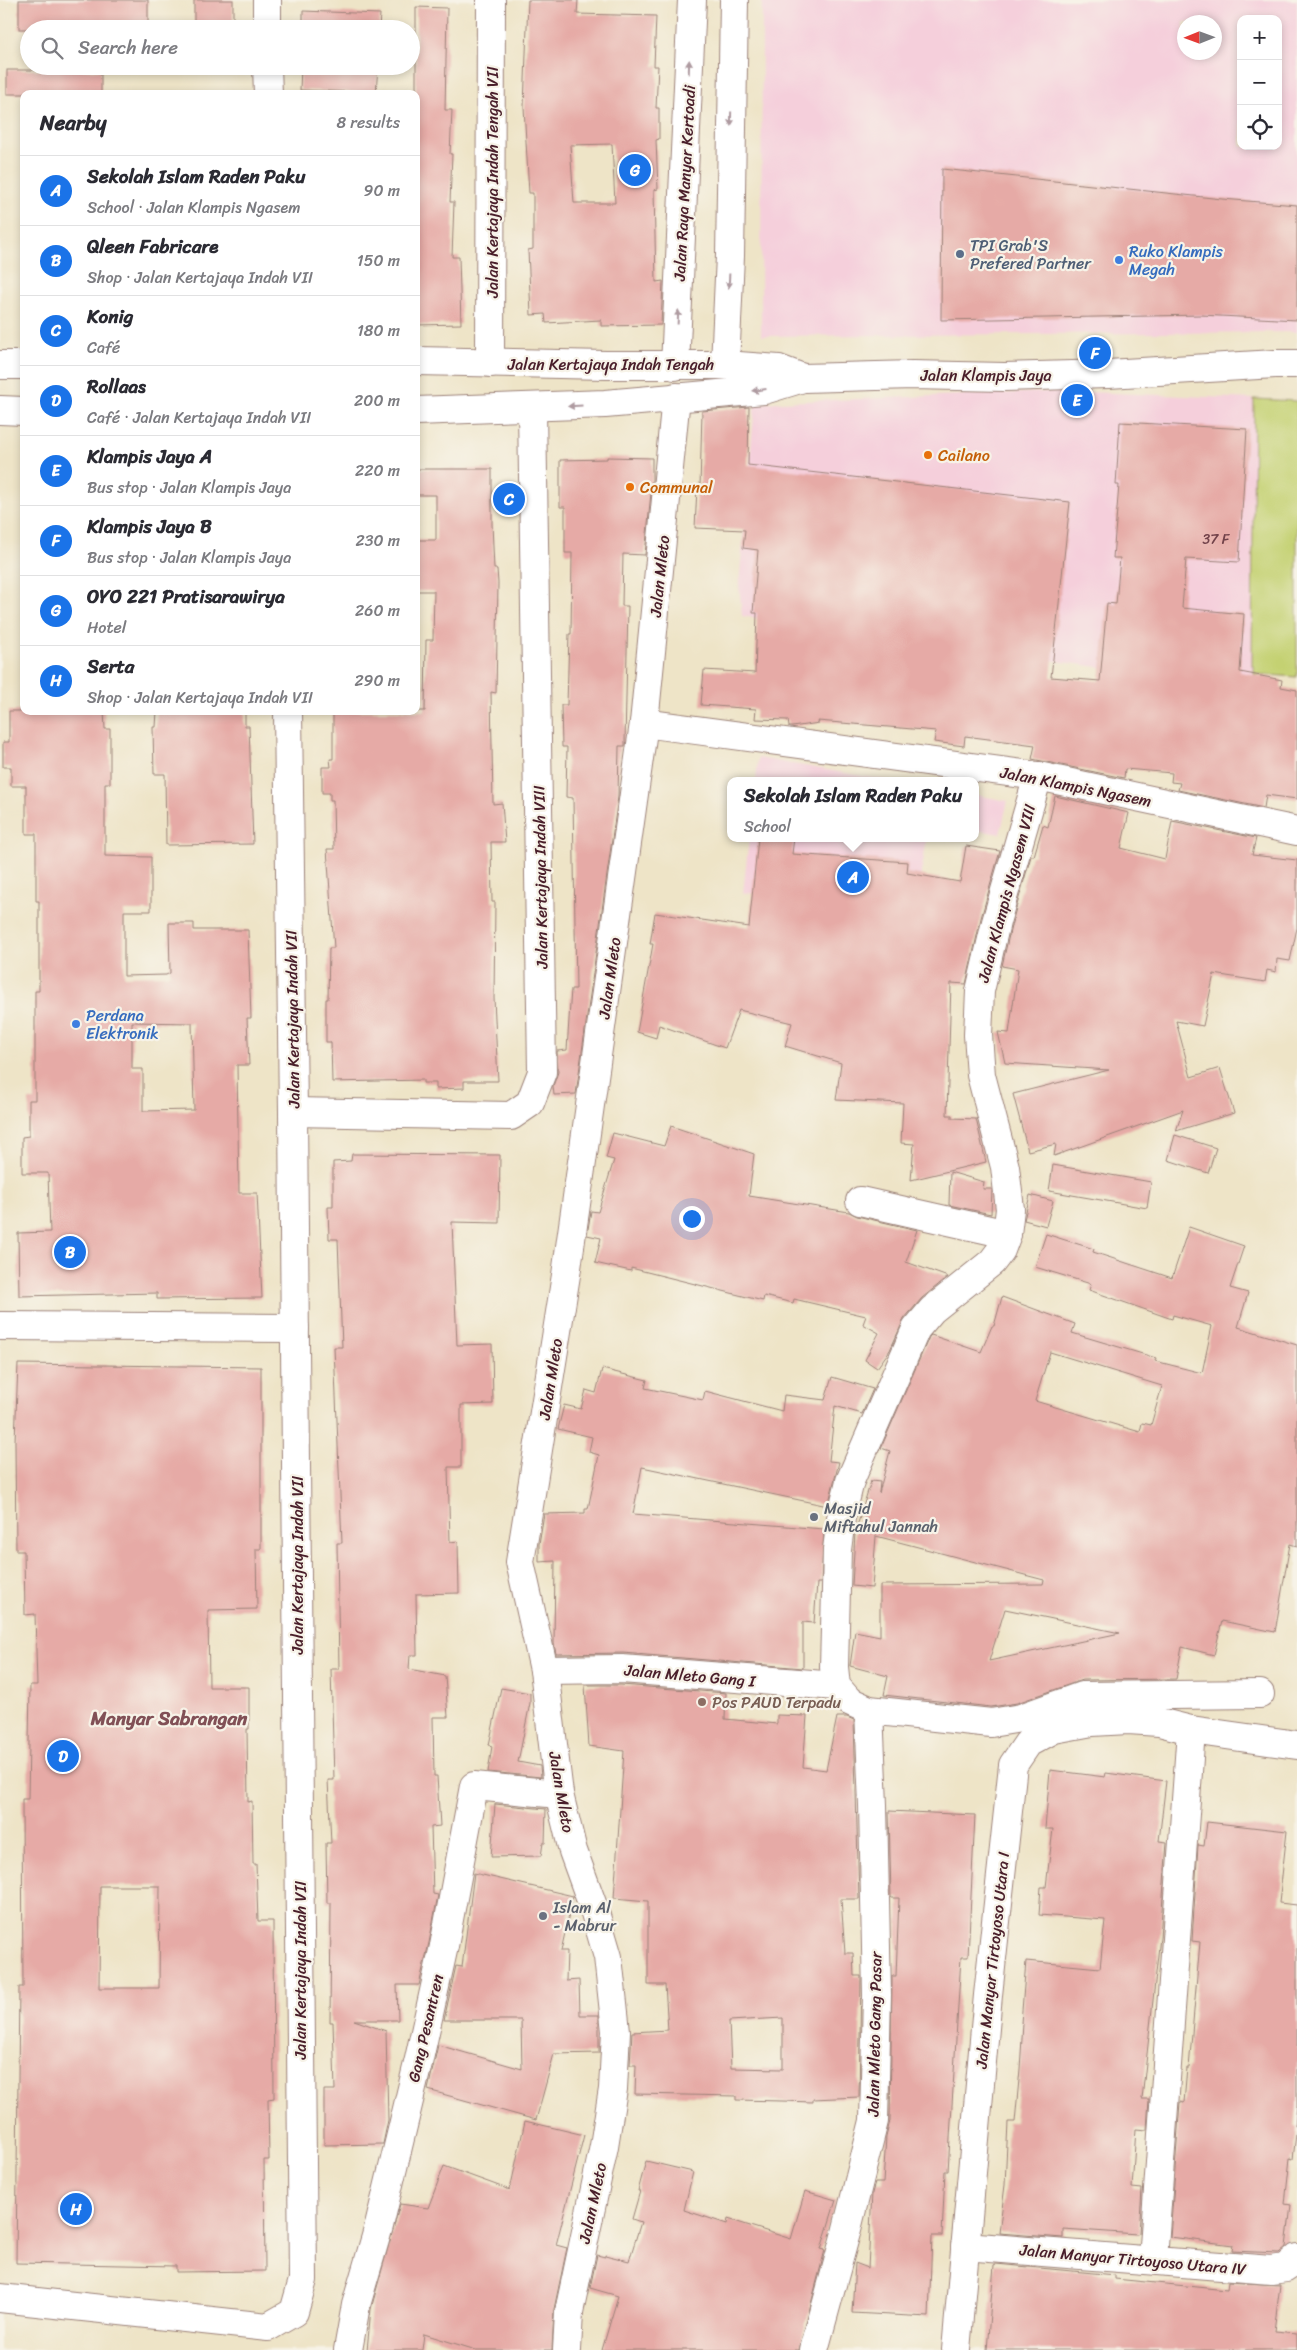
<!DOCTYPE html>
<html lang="en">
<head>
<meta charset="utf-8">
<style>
	body { margin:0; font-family:Sriracha,sans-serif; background:#f7f7f7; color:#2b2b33 }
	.controls { position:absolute; right:15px; top:15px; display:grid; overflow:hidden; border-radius:10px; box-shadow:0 2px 8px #0003 }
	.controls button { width:45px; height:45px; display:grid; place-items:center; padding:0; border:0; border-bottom:1px solid #e1e1e2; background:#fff; color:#2b2b33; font:25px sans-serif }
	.compass { position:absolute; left:1177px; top:15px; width:45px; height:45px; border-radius:50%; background:#fff; box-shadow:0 2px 8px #0003; rotate:269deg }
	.you { position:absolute; left:691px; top:1218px; width:18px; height:18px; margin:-12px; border:4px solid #fff; border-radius:50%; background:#1a73e8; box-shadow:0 0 0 8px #1a73e833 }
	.badge { display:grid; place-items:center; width:32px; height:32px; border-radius:50%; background:#1a73e8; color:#fff; font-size:16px; font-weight:700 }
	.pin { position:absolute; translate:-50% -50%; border:2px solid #fff; box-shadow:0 1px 5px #0006 }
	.popup { position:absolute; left:727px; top:777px; width:252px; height:65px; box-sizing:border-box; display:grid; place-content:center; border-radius:10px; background:#fff; filter:drop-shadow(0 1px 4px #0005); font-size:16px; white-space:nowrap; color:#7c7c81 }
	.popup b { font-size:19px; color:#2b2b33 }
	.popup::after { content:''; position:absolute; left:50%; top:100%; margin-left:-10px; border:10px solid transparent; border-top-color:#fff }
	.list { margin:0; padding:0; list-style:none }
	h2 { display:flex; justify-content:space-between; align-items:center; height:65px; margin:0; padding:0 20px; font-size:21px }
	h2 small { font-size:16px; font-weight:400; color:#7c7c81 }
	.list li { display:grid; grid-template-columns:32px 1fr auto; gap:15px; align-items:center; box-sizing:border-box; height:70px; padding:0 20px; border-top:1px solid #e1e1e2 }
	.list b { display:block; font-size:19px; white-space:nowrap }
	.list p { margin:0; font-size:16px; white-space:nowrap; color:#7c7c81 }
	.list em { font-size:16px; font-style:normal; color:#7c7c81 }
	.icon { flex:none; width:28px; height:28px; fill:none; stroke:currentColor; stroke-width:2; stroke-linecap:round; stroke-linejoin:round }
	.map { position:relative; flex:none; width:1297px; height:2350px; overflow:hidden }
	.search { position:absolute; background:#fff; box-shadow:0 2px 8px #0003; left:20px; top:20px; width:400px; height:55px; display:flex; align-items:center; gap:12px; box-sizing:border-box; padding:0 18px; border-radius:28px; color:#7c7c81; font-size:19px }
	.panel { position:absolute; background:#fff; box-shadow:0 2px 8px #0003; left:20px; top:90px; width:400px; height:625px; border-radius:10px }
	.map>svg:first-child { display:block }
</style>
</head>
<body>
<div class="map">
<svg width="1297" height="2350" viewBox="0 0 1297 2350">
	<rect width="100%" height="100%" fill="#f7f3e8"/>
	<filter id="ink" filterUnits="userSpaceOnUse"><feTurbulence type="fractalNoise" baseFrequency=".02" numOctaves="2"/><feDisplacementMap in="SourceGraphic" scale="10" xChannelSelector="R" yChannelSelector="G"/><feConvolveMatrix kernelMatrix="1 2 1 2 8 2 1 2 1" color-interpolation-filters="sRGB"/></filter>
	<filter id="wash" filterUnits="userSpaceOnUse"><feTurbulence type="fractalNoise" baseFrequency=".0096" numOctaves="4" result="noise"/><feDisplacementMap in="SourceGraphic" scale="20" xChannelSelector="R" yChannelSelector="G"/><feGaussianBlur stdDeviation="1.12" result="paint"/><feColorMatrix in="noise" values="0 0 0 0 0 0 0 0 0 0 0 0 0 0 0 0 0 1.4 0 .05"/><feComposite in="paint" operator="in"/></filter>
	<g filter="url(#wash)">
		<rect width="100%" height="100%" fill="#eee4c7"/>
		<g fill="#f5cfdb" fill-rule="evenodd">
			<path d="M762 0H1297V332L761 336ZM1241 19H1278V146H1241ZM1184 22H1214V52H1184Z"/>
			<polygon points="1065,391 1254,399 1254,674 1252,689 742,616 739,585 755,403"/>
			<polygon points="758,758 891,781 756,781"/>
			<polygon points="976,795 1008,801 1000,834 976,830"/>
			<polygon points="749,838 927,838 916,904 743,893"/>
		</g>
		<polygon fill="#c4d172" stroke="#87784e" points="1254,399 1297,401 1297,677 1254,674 1254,667 1252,666"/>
		<g id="blocks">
			<g fill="#e6aaa6" fill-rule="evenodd">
				<rect x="19" y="0" width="129" height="29"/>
				<rect x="194" y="0" width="39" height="29"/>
				<path d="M528 0H578L577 14 656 16 654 66H658L656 108H659V139L656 140 658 189 654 190 656 282 663 281 661 325 601 326V320L546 323 545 314 531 315 528 250 533 249V193H529L524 107ZM612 144 615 203H574L570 145Z"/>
				<polygon points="416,7 447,8 445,110 452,110 450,154 452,154 450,202 454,202 452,257 459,257 461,324 416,325"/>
				<polygon points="303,11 380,14 379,29 303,29"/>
				<polygon points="301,66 378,66 376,93 300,90"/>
				<rect x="7" y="70" width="94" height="24"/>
				<polygon points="942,169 1222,199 1297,205 1297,320 1201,315 941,320"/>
				<polygon points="749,407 748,465 1070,502 1051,677 1100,681 1107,603 1116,604 1120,558 1113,558 1119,485 1116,485 1120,422 1247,429 1239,562 1186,559 1182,608 1244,614 1240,672 1282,680 1281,687 1297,690 1297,799 1266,795 1264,808 1178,790 1180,783 1171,782 1172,773 1125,769 1124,778 1032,759 1035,745 965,736 964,746 934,742 936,731 818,721 819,723 792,727 789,727 788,720 755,719 756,709 701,705 704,670 755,673 757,613 753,613 758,550 743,548 745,530 695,528 697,488 700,488 702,411"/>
				<polygon points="607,457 652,458 652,482 645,555 623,554 622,606 628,606 625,743 625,746 619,746 618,797 576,1094 554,1095 553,1086 558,1072 557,1051 567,1050 571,989 576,989 573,798 566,797 567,747 562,747 561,705 567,705 569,634 571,634 572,553 565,553 565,507 560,507 560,460 607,459"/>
				<polygon points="416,469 492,469 492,524 494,569 497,569 498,583 496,693 491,692 493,804 502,803 505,842 491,842 492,902 495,902 494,998 498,1081 464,1081 464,1088 436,1089 436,1083 423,1083 423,1080 332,1082 331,1042 326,1042 326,999 328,999 329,948 334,948 327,849 334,849 333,800 330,800 330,793 322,793 322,767 331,767 330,759 333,759 333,711 425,711 426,640 433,640 434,591 416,591 416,540 436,540 436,495 416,495"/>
				<path d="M9 711H104L105 729H110V783H105V856L151 857V911H124V976L166 975 170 973 169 923H194V930H248L251 1018H247L249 1065H237L239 1193H257L262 1298 157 1299V1293L19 1296 18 1233 50 1232 48 1173H22V1137L29 1136V1100H35V991H39V901H36V834H26V786H11V767H3V742H9ZM132 1022 192 1023 194 1110 143 1111V1069H132Z"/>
				<polygon points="157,711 245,711 245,726 249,726 253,844 166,845 165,774 154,774 153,727 156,727"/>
				<polygon points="1055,796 1129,813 1121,848 1165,859 1172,821 1256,838 1252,855 1297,860 1297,928 1290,961 1277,959 1276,972 1267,970 1265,982 1214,974 1203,1026 1176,1021 1191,1077 1220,1068 1234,1113 1176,1131 1183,1110 1054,1156 1056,1144 1028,1151 1013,1094 1109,1070 1005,1063 998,1032 1009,1033 1018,969 1002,966 1011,926 1031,856 1034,856 1043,825 1048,827"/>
				<polygon points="758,838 794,838 792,854 908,862 907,873 960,882 966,846 1000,851 981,918 966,984 951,983 947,1115 952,1115 952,1118 976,1119 986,1162 911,1180 914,1144 901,1143 903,1103 836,1100 841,1063 785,1046 792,1023 739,1010 725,1048 659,1025 656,1038 637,1032 653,944 650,944 655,913 749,927"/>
				<polygon points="671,1126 754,1154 749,1196 849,1212 857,1216 917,1230 906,1262 948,1277 922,1298 904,1319 890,1350 877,1368 865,1360 879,1333 863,1324 866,1316 794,1299 793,1303 764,1296 763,1301 631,1268 631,1271 595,1263 601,1238 587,1235 591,1211 598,1212 614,1160 606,1158 613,1133 664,1146"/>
				<polygon points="1175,1135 1216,1148 1208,1173 1168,1160"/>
				<polygon points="352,1154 500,1155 499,1223 452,1222 457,1345 492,1344 493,1404 461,1405 461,1467 448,1467 450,1542 458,1541 459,1593 416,1594 417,1655 410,1655 409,1669 445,1676 448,1717 433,1717 434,1776 437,1776 440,1826 431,1827 433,1894 438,1895 429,1943 419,1985 397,1985 398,2020 354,2020 386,2031 388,2120 383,2144 324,2145 324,2090 335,2090 333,2022 330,2022 331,1903 327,1903 326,1843 331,1843 328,1780 334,1780 331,1669 339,1669 337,1543 342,1543 334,1347 342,1347 338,1239 329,1239 328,1207 333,1207 333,1162 351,1161"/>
				<polygon points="1053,1165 1151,1182 1147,1208 1049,1191"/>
				<polygon points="950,1172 984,1182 983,1189 992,1189 991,1214 949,1205"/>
				<polygon points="1030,1195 1053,1201 1046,1226 1024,1220"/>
				<path d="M1189 1227 1244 1246 1230 1288 1248 1293 1238 1327 1297 1345V1546L1290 1544 1275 1632 1222 1621 1214 1655 1182 1647 1176 1679 1082 1680 1017 1703 991 1707 884 1695 888 1676 850 1666 855 1631 880 1636V1585L1043 1584 1044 1580 876 1536 872 1588 852 1586 855 1533 871 1481 880 1482 879 1493 890 1451 881 1448 929 1337 931 1335 981 1352 992 1326H994L1002 1297 1075 1324 1072 1333 1156 1358 1155 1361 1202 1373 1212 1326 1173 1315 1172 1319 1089 1290 1091 1284 1035 1267 1046 1234 1094 1249 1093 1252 1172 1278ZM1050 1352 1162 1386 1151 1425 1142 1423 1140 1432 1035 1401ZM1005 1609 1120 1633 989 1661Z"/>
				<path d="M18 1364 261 1367V1549H256L257 1609 208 1610 209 1687H249V1729H247L248 1802 252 1801 253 1864H256L258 1921H273L274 2098 268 2099 269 2160H264L265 2271 176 2272V2266L16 2263 19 1987H23L22 1799H28L30 1685H37L35 1614 25 1615 24 1551H16L15 1441ZM100 1886H160L159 1988H99Z"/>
				<polygon points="602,1369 647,1380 645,1388 703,1400 705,1391 782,1411 784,1395 825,1400 832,1377 873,1389 862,1414 835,1406 829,1461 839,1462 828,1506 642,1467 633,1514 824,1529 821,1583 817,1583 814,1623 803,1622 803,1668 623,1653 556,1654 554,1644 555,1561 539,1562 539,1544 544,1514 585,1513 585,1509 588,1509 599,1455 589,1452 592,1437 558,1429 564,1405 581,1409 586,1390 596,1393"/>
				<path d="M585 1685H621L726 1693 725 1719 777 1724V1715L807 1716 803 1767 826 1770 837 1717H847L854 1720 859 1899H841L845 1953H853L854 1976H861L859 2097 813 2099V2102L782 2101 736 2100V2096L635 2094 636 2065H630L632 2032 668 2030 665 1985H648V1901L614 1898 624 1751 589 1746ZM783 2018V2069L731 2068 729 2021Z"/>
				<polygon points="501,1688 530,1693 530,1703 518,1762 540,1766 541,1777 488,1772 492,1746 489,1745"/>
				<polygon points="1050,1770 1105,1777 1106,1773 1166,1781 1159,1841 1167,1842 1160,1937 1142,2099 1149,2099 1147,2130 1136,2129 1132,2188 1142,2189 1139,2233 1137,2234 1063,2229 1063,2238 999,2233 1005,2185 1008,2122 1015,2122 1020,2069 1023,2024 1021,2023 1026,1961 1100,1968 1105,1920 1039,1915 1041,1887 1046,1887 1053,1829 1045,1829"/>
				<polygon points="495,1804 546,1809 545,1843 543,1843 541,1856 491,1857"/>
				<polygon points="889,1811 975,1815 968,1957 961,1957 948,2171 945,2171 942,2236 932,2236 929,2317 852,2313 855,2263 868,2268 872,2193 875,2183 883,2183 886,2137 890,2121 892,1976 896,1976 899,1898 891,1898"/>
				<polygon points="1207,1822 1287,1831 1279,1903 1297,1905 1297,2105 1295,2126 1297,2126 1293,2159 1290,2158 1285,2204 1291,2205 1286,2247 1279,2253 1232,2251 1233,2245 1170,2237 1180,2102 1184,2103 1187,2068 1189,2068 1200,1942 1192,1941 1198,1845 1204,1846"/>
				<polygon points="474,1873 573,1896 561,1951 567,1951 566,1981 579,1980 580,2015 599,2015 599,2053 554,2054 536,2120 428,2090 438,2045 522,2069 521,2020 444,2020 456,1966 462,1967"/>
				<polygon points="525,2121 584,2135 556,2245 567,2248 554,2309 552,2350 476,2350 424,2334 422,2350 367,2350 371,2309 400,2204 428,2208 444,2166 510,2190"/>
				<polygon points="646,2161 693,2172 684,2210 727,2224 728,2219 791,2239 805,2191 836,2200 821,2249 825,2250 799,2350 602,2350 618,2296 590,2288 597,2255 605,2257 605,2255 629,2261 641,2222 632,2219 640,2191 638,2191"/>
				<polygon points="996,2264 1115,2275 1115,2279 1227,2290 1228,2282 1280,2285 1274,2331 1297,2333 1297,2350 987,2350 994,2265"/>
			</g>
		</g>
	</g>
	<g filter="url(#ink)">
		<use href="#blocks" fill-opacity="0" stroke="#9c8279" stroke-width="1"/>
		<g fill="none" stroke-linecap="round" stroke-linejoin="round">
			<g stroke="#9c8279" stroke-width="30">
				<g id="street">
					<polyline points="267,0 267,29"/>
					<polyline points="267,66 268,94"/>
					<polyline points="490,363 491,0"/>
					<polyline points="725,365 730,256 734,0"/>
					<polyline points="675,366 692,0"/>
					<polyline points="644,723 1038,776 1297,831"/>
					<polyline points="1038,776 996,922 980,991 978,1035 981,1075 1005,1167 1010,1209 1007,1234 1001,1250 992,1262 932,1310 916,1329 850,1481 841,1518 837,1550 834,1667 836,1686 849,1701 869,1710 991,1723 1021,1718 1082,1696 1260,1694"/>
					<polyline points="293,1112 511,1116 530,1103 542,1072 532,409"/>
					<polyline points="860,1201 1007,1234"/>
					<polyline points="0,1326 295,1328"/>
					<polyline points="544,1670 622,1669 836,1686"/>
					<polyline points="965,2246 1271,2270 1286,2268 1297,2258"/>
					<polyline points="1153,2260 1191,1730"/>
					<polyline points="0,2298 268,2327 294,2312 303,2280 293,1112 288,711"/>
					<polyline points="348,2350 356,2305 379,2226 419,2059 444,1946 474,1786 559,1794"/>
					<polyline points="567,2350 569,2312 604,2146 613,2089 616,2031 608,1957 593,1906 573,1851 559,1794 544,1670 520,1562 566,1275 644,723 676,397"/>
					<polyline points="814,2350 846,2233 874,2121 877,1995 873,1805 869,1710"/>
					<polyline points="956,2350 988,1995 1013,1765 1028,1743 1054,1729 1092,1722 1128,1720 1159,1722 1191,1730 1297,1745"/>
				</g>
			</g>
			<g stroke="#9c8279" stroke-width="30">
				<g id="secondary">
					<polyline points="416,361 606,365 725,365 779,369 803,378"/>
					<polyline points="0,365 24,365"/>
					<polyline points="0,410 24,411"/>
					<polyline points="416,411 605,404 764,390 803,378 913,375 1004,377 1108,374 1275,364 1297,364"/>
				</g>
			</g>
			<use href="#street" stroke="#fff" stroke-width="28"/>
			<use href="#secondary" stroke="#fff" stroke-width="28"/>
		</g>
		<defs><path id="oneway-solid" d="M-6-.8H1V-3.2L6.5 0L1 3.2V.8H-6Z" transform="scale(1.25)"/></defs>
		<g fill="#ae9aa0">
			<use href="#oneway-solid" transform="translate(689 67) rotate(-88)"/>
			<use href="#oneway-solid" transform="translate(731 119) rotate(91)"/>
			<use href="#oneway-solid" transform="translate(729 281) rotate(93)"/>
			<use href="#oneway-solid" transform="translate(678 317) rotate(-87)"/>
			<use href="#oneway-solid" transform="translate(759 390) rotate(173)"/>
			<use href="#oneway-solid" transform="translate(575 406) rotate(177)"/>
		</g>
	</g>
	<circle fill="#5c6f8a" stroke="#f7f3e8" stroke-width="2" cx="960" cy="254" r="5"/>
	<g fill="#3f7fe0" stroke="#f7f3e8" stroke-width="2">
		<circle cx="1119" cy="260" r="5"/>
		<circle cx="76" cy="1024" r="5"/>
	</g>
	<g fill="#e8710a" stroke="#f7f3e8" stroke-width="2">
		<circle cx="928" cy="455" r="5"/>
		<circle cx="630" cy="487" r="5"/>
	</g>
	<g fill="#6b7280" stroke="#f7f3e8" stroke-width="2">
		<circle cx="814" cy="1517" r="5"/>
		<circle cx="543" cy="1916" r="5"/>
	</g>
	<circle fill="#8d6e63" stroke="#f7f3e8" stroke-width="2" cx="702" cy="1702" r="5"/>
	<g text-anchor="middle" stroke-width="4.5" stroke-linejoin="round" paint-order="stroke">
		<g font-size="14" fill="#71424a">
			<text x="1216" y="544">37 F</text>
		</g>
		<g font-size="16" fill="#4a1f2b" stroke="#f7f3e8">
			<text transform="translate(492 182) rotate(-90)" y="6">Jalan Kertajaya Indah Tengah VII</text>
			<text transform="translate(684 183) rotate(-87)" y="6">Jalan Raya Manyar Kertoadi</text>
			<text x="611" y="370">Jalan Kertajaya Indah Tengah</text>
			<text x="986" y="381">Jalan Klampis Jaya</text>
			<text transform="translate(659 576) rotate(-84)" y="6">Jalan Mleto</text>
			<text transform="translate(1076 786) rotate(11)" y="6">Jalan Klampis Ngasem</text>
			<text transform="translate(540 877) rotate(-91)" y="6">Jalan Kertajaya Indah VIII</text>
			<text transform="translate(1006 893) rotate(-75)" y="6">Jalan Klampis Ngasem VIII</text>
			<text transform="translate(609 978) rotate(-82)" y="6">Jalan Mleto</text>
			<text transform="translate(292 1019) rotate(-91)" y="6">Jalan Kertajaya Indah VII</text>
			<text transform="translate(550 1379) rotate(-81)" y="6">Jalan Mleto</text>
			<text transform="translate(297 1565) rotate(-90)" y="6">Jalan Kertajaya Indah VII</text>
			<text transform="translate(690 1675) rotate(5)" y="6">Jalan Mleto Gang I</text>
			<text transform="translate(562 1792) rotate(80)" y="6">Jalan Mleto</text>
			<text transform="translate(992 1960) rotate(-84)" y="6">Jalan Manyar Tirtoyoso Utara I</text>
			<text transform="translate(300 1970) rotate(-90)" y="6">Jalan Kertajaya Indah VII</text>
			<text transform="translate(425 2028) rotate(-77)" y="6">Gang Pesantren</text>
			<text transform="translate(874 2034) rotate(-89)" y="6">Jalan Mleto Gang Pasar</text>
			<text transform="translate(592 2203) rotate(-78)" y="6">Jalan Mleto</text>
			<text transform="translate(1133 2259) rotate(5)" y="6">Jalan Manyar Tirtoyoso Utara IV</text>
		</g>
		<g font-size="16" fill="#4e5e75" stroke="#f7f3e8" text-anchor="start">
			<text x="970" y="251">TPI Grab'S<tspan x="970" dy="18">Prefered Partner</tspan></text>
		</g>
		<g font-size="16" fill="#366cbe" stroke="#f7f3e8" text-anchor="start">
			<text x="1129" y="257">Ruko Klampis<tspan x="1129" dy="18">Megah</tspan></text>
			<text x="86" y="1021">Perdana<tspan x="86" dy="18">Elektronik</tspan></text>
		</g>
		<g font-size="16" fill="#c56008" stroke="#f7f3e8" text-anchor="start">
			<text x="938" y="461">Cailano</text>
			<text x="640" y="493">Communal</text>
		</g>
		<g font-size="16" fill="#5b616d" stroke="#f7f3e8" text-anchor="start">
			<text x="824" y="1514">Masjid<tspan x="824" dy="18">Miftahul Jannah</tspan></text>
			<text x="553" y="1913">Islam Al<tspan x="553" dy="18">- Mabrur</tspan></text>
		</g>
		<g font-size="16" fill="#785e54" stroke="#f7f3e8" text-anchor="start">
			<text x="712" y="1708">Pos PAUD Terpadu</text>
		</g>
		<g font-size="19" font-weight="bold" fill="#815056" stroke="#f7f3e8">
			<text x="169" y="1725">Manyar Sabrangan</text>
		</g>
	</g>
</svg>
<div class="controls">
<button>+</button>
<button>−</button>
<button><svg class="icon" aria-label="locate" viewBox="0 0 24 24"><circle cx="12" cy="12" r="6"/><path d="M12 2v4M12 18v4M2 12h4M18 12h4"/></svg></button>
</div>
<svg class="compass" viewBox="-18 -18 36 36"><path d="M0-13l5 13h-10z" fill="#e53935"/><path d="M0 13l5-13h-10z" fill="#7c7c81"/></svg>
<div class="you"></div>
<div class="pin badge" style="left:853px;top:877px">A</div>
<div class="popup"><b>Sekolah Islam Raden Paku</b>School</div>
<div class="pin badge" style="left:70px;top:1252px">B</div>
<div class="pin badge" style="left:509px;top:499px">C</div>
<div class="pin badge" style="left:63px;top:1756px">D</div>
<div class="pin badge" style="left:1077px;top:400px">E</div>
<div class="pin badge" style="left:1095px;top:353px">F</div>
<div class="pin badge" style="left:635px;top:170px">G</div>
<div class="pin badge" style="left:76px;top:2209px">H</div>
<div class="search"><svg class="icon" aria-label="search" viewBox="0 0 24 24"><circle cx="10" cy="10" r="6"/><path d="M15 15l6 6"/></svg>Search here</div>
<section class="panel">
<h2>Nearby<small>8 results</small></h2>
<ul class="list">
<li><span class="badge">A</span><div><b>Sekolah Islam Raden Paku</b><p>School · Jalan Klampis Ngasem</p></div><em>90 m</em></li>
<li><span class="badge">B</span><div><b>Qleen Fabricare</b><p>Shop · Jalan Kertajaya Indah VII</p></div><em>150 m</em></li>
<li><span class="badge">C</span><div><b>Konig</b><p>Café</p></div><em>180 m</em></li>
<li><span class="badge">D</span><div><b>Rollaas</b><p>Café · Jalan Kertajaya Indah VII</p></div><em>200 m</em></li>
<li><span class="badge">E</span><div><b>Klampis Jaya A</b><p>Bus stop · Jalan Klampis Jaya</p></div><em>220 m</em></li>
<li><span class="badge">F</span><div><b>Klampis Jaya B</b><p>Bus stop · Jalan Klampis Jaya</p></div><em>230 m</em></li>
<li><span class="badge">G</span><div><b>OYO 221 Pratisarawirya</b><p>Hotel</p></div><em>260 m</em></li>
<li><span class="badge">H</span><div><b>Serta</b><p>Shop · Jalan Kertajaya Indah VII</p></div><em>290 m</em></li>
</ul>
</section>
</div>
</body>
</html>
